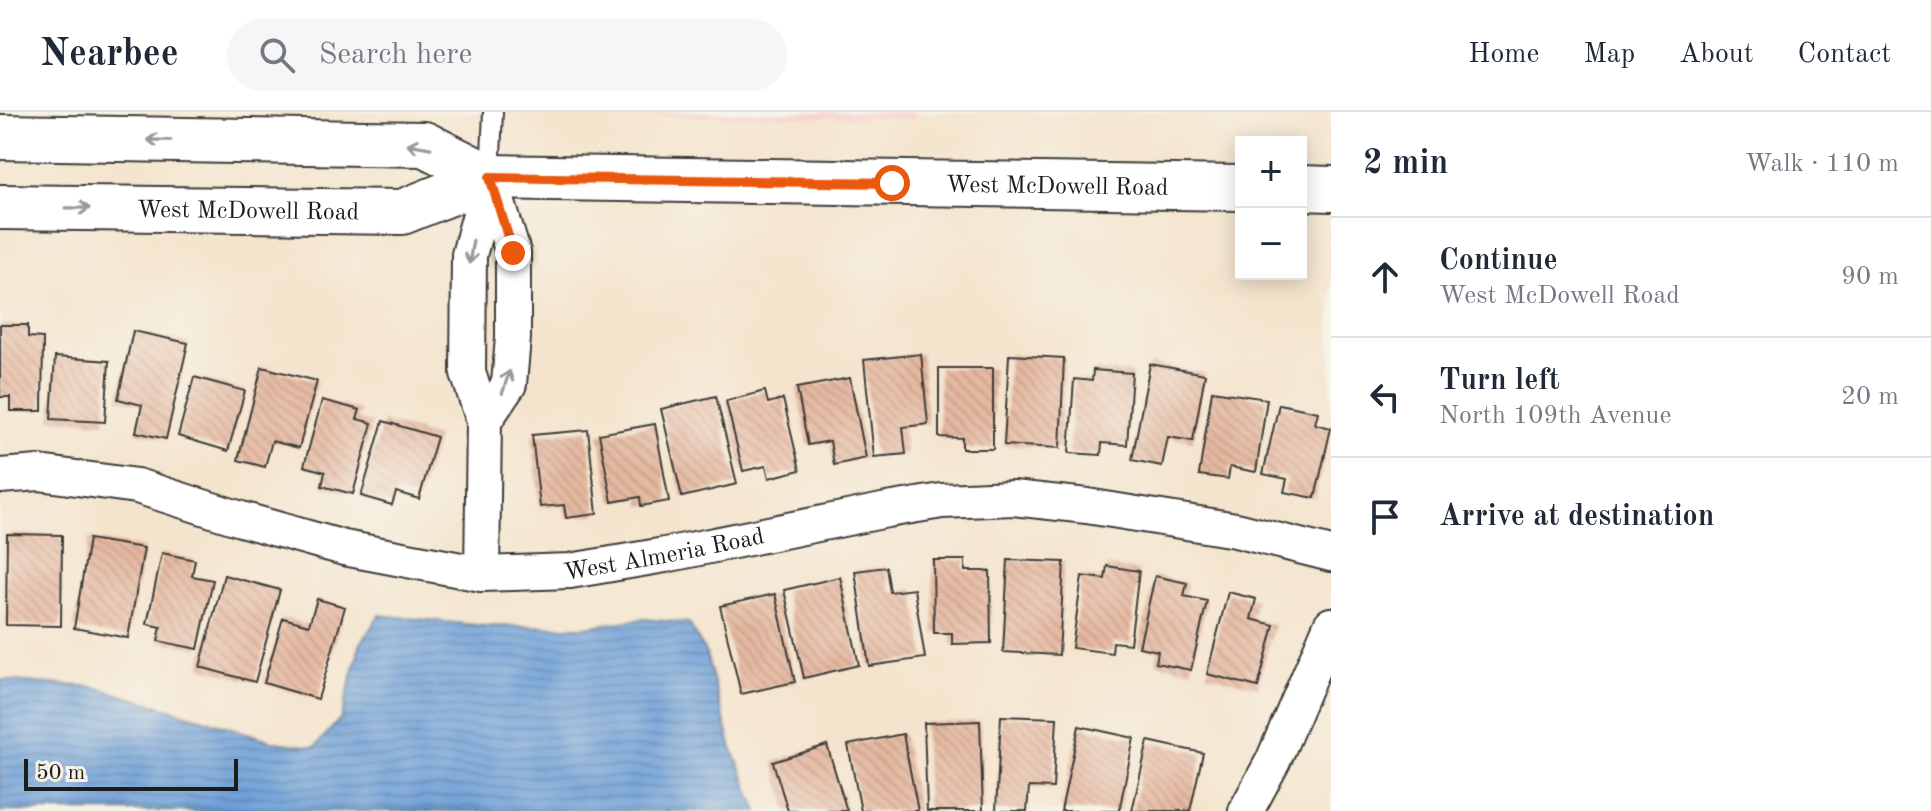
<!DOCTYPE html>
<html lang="en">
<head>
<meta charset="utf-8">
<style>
	body { margin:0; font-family:"Old Standard TT",serif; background:#f6f6f7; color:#1f2937 }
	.controls { position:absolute; right:24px; top:24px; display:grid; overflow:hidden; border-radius:0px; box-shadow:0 4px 20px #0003 }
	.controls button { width:72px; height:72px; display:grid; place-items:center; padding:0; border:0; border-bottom:2px solid #e0e1e3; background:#fff; color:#1f2937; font:40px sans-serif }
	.scale { position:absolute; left:24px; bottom:20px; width:214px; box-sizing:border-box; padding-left:8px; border:4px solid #1c1c1c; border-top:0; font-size:22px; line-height:28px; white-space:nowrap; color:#1c1c1c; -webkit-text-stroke:6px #f7f3e8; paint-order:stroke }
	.stop { position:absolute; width:24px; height:24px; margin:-18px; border:6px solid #ea580c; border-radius:50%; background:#fff }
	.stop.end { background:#ea580c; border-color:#fff; box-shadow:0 2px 8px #0008 }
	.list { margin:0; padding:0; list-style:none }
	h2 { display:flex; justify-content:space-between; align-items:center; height:104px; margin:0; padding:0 32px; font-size:34px }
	h2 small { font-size:26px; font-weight:400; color:#747a83 }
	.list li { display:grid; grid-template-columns:52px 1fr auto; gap:24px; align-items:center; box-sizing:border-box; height:120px; padding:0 32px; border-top:2px solid #e0e1e3 }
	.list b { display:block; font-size:30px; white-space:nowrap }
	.list p { margin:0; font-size:26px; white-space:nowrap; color:#747a83 }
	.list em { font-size:26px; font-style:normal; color:#747a83 }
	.icon { flex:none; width:44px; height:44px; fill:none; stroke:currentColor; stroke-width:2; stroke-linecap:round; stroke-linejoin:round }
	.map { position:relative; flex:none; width:1331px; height:699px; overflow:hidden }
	header { display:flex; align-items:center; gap:48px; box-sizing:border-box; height:112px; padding:0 40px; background:#fff; border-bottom:2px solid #e0e1e3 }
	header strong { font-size:38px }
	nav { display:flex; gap:44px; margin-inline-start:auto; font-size:28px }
	.search { width:560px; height:72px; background:#f6f6f7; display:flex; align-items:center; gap:20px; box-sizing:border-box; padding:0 28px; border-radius:44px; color:#747a83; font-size:30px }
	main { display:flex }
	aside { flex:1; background:#fff }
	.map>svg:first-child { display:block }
</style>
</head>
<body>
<header>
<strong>Nearbee</strong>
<div class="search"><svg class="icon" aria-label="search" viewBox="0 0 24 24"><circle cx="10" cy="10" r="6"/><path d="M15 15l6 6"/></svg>Search here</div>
<nav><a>Home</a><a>Map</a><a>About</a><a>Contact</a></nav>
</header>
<main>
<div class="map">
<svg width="1331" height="699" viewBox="0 0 1331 699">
	<defs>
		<pattern id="water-rules" width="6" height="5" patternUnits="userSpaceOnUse" patternTransform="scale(2)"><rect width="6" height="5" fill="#6c9fd8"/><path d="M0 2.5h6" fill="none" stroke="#5881ae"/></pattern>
		<pattern id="building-back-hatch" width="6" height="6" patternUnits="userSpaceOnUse" patternTransform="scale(2)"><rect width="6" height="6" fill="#e5b8a0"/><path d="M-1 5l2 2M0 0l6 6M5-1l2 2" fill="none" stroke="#c49e89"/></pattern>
	</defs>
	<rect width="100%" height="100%" fill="#f7f3e8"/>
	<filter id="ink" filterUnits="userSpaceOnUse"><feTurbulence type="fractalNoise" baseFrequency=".0125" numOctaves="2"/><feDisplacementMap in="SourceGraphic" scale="16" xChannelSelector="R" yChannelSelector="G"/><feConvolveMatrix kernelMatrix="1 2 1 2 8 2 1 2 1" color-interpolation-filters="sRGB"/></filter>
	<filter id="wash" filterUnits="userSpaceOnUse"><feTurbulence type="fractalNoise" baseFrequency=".006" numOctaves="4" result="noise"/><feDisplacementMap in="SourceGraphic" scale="32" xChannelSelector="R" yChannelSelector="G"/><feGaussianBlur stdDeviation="1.8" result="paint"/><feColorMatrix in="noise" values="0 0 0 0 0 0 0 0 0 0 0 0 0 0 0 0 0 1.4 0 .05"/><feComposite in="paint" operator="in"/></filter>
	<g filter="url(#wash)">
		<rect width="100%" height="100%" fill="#f4e4cd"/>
		<polygon fill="#f7d0cd" points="452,0 915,0 915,7"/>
		<polygon fill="url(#water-rules)" stroke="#445e7a" stroke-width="2" points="379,503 486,514 582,515 643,507 689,511 706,542 732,636 758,699 0,699 0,568 95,575 204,607 275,630 315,635 341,606 360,533"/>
		<g id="blocks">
			<g fill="url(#building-back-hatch)">
				<polygon points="0,213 28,213 28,225 43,226 42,299 10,299 10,285 0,285"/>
				<polygon points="133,219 188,231 166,327 136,320 142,293 118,287"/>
				<polygon points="921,242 928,312 903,315 906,342 874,345 864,248"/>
				<polygon points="1009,243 1064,246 1060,336 1004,333"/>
				<polygon points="55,245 109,249 105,310 51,307"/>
				<polygon points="1150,252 1205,262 1193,329 1168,325 1162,354 1132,348"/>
				<polygon points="262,255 317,269 299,336 272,329 265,355 238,348"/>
				<polygon points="939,256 993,256 993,337 962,337 962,326 939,325"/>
				<polygon points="1093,258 1132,261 1127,333 1102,331 1101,343 1069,341 1074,267 1092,269"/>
				<polygon points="194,265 245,279 228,339 178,324"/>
				<polygon points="850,266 866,346 834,353 830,329 808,333 797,276"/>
				<polygon points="765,279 768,291 783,287 800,358 769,366 766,354 743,359 726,289"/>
				<polygon points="1212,279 1267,287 1256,360 1230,355 1228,367 1199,363"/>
				<polygon points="716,284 737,372 682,385 661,297"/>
				<polygon points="322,288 360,298 357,307 372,311 353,382 322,374 325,360 304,354"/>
				<polygon points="1279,292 1318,300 1315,312 1331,316 1315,386 1284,380 1287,367 1263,362"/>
				<polygon points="383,309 437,325 419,387 396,380 392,393 361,384"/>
				<polygon points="655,312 669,389 641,394 640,385 612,390 599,322"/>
				<polygon points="588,318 597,402 566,406 564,393 540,395 532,323"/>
				<polygon points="7,422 62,423 61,514 6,513"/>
				<polygon points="89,427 144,436 128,526 74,516"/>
				<polygon points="162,441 195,448 192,464 213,468 198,537 158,529 161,515 147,512"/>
				<polygon points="933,448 965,448 965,459 990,459 991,531 952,532 952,521 934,521"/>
				<polygon points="1008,448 1064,450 1059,543 1003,540"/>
				<polygon points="1107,454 1139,459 1130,532 1113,530 1112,541 1072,536 1082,464 1105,467"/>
				<polygon points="886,455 890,480 914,477 925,546 869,554 855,459"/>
				<polygon points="224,463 280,478 255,570 200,555"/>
				<polygon points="1155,464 1187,471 1184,484 1207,489 1191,558 1156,551 1158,539 1139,535"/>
				<polygon points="840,465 859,553 804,566 784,478"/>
				<polygon points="1228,480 1256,487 1251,507 1274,513 1258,575 1207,562"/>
				<polygon points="775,482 795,570 741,582 720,494"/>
				<polygon points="317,487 345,495 318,587 264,571 283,506 309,513"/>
				<polygon points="1001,604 1057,606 1053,676 1029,675 1027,699 996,699"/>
				<polygon points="980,609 983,699 927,699 924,611"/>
				<polygon points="1079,614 1134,626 1119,699 1061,699"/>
				<polygon points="903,622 918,699 861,699 848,633"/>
				<polygon points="1148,629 1203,641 1190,699 1132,699"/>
				<polygon points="827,633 847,699 788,699 773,650"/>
			</g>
		</g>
	</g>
	<g filter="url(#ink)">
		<use href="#blocks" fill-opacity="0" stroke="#3c3a37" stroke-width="2"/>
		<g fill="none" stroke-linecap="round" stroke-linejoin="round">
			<g stroke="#3c3a37" stroke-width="22">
				<polyline id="service" points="490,65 493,0"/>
			</g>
			<g stroke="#3c3a37" stroke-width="38">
				<g id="minor">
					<polyline points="484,309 509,272 513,226 513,141 490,65"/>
					<path id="s1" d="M0 364 39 361 137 374 241 407 344 436 482 462 570 459 665 443 887 398 942 389 1013 386 1087 394 1236 418 1331 442"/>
					<polyline points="482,462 484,309 468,261 469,143 490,65"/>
					<polyline points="1246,699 1273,649 1331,513"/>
				</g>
			</g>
			<g stroke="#3c3a37" stroke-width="48">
				<g id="primary">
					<polyline points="0,25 424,32 490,65"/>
					<polyline points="1301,76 1331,77"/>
					<path id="s2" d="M0 95 402 100 490 65 1241 76"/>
				</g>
			</g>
			<use href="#service" stroke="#fff" stroke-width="18"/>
			<use href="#minor" stroke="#fff" stroke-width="34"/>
			<use href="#primary" stroke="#fff" stroke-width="44"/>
		</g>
		<defs><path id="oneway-shaft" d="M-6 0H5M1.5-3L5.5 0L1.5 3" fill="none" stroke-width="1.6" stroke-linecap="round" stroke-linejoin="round" transform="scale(2)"/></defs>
		<g stroke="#999">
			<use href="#oneway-shaft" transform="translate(159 28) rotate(-179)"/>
			<use href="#oneway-shaft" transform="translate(419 34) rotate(-170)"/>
			<use href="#oneway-shaft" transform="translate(78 96) rotate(1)"/>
			<use href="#oneway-shaft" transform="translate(471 140) rotate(99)"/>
			<use href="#oneway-shaft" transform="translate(506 270) rotate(-72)"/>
		</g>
	</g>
	<g fill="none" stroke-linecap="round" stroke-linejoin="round" filter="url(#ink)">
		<polyline stroke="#ea580c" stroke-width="10" points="513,141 490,65 892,71"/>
	</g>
	<g text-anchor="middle" stroke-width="8" stroke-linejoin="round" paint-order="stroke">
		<g font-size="24" fill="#1c1c1c" stroke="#f7f3e8">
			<text dy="8" stroke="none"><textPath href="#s2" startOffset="1064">West McDowell Road</textPath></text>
			<text dy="8" stroke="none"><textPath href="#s2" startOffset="248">West McDowell Road</textPath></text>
			<text dy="8" stroke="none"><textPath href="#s1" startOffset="678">West Almeria Road</textPath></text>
		</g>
	</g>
</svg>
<div class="controls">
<button>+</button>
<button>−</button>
</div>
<div class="scale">50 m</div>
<div class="stop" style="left:892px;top:71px"></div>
<div class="stop end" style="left:513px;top:141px"></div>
</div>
<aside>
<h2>2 min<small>Walk · 110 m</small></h2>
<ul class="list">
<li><svg class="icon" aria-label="ahead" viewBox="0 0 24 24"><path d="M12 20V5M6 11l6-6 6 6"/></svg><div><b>Continue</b><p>West McDowell Road</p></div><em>90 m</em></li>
<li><svg class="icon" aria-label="left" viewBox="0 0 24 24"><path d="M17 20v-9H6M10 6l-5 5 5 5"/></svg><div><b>Turn left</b><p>North 109th Avenue</p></div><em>20 m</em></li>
<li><svg class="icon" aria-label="arrive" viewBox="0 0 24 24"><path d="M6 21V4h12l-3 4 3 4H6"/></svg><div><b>Arrive at destination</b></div></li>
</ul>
</aside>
</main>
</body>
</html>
